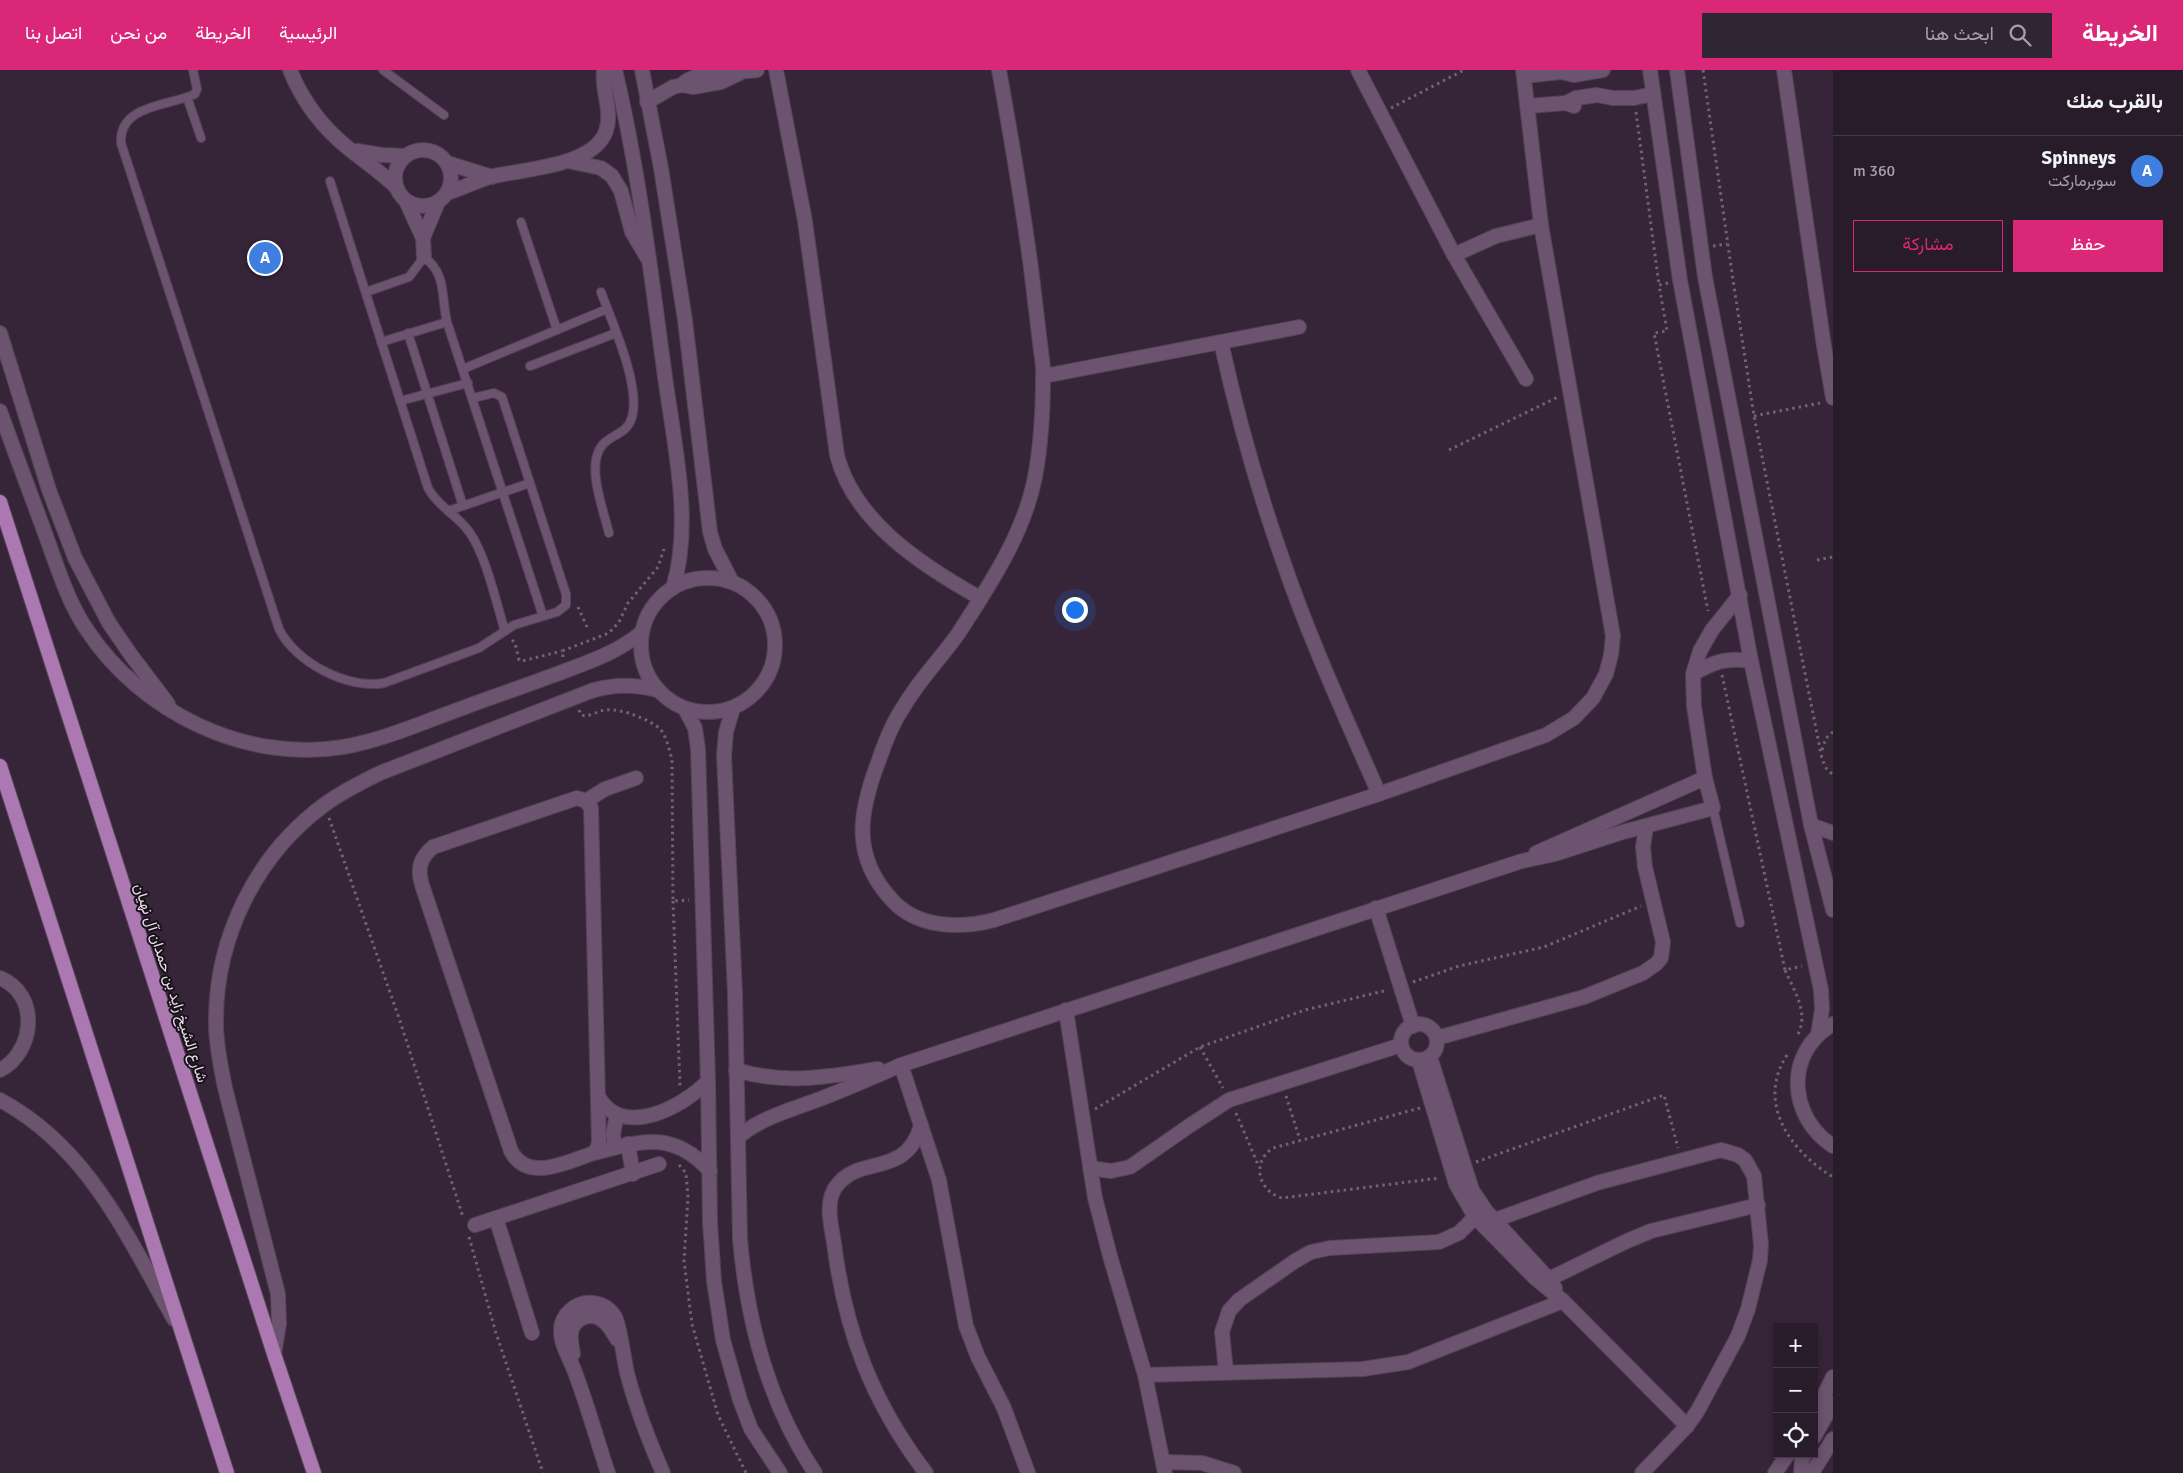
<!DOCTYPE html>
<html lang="ar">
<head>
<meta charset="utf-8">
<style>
	body { margin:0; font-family:Signika,Vazirmatn,sans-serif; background:#302532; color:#f1f3f6; direction:rtl }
	.controls { position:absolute; right:15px; bottom:15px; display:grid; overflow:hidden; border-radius:0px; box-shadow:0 2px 8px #0003 }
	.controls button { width:45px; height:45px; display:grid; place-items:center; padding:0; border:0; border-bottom:1px solid #443a47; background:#281c2a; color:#f1f3f6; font:25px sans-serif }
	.you { position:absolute; left:1074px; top:539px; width:18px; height:18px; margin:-12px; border:4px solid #fff; border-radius:50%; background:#1a73e8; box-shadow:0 0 0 8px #1a73e833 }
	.badge { display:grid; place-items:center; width:32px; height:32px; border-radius:50%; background:#db2777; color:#fff; font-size:16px; font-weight:700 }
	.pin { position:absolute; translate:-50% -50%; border:2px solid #fff; box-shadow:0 1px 5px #0006 }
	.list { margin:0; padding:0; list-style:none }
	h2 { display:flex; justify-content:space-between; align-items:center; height:65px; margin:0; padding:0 20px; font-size:21px }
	h2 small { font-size:16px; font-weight:400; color:#a5a1a8 }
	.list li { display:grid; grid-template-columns:32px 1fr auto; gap:15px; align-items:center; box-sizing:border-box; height:70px; padding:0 20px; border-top:1px solid #443a47 }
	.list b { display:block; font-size:19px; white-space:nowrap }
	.list p { margin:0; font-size:16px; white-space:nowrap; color:#a5a1a8 }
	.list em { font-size:16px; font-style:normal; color:#a5a1a8 }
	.actions { display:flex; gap:10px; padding:15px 20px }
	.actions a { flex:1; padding:11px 0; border:1px solid #db2777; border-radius:0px; text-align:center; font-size:18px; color:#db2777 }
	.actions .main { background:#db2777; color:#fff }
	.icon { flex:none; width:28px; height:28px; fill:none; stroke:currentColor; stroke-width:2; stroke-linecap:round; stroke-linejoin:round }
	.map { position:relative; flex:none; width:1833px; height:1403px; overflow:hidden; direction:ltr }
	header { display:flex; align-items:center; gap:30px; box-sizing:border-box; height:70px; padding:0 25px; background:#db2777; color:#fff }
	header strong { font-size:24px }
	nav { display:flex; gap:28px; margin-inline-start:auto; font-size:18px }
	.search { width:350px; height:45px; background:#302532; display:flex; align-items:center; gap:12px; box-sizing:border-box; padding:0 18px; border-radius:0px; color:#a5a1a8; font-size:19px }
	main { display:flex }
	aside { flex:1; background:#281c2a }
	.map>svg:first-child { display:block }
</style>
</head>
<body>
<header>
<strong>الخريطة</strong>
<div class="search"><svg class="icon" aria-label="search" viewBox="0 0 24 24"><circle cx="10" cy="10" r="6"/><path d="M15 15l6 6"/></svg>ابحث هنا</div>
<nav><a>الرئيسية</a><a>الخريطة</a><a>من نحن</a><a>اتصل بنا</a></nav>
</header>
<main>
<aside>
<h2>بالقرب منك<small></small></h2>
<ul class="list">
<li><span class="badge" style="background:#3f7fe0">A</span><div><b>Spinneys</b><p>سوبرماركت</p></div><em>360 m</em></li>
</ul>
<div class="actions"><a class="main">حفظ</a><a>مشاركة</a></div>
</aside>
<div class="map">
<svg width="1833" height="1403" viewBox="0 0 1833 1403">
	<rect width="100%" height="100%" fill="#362538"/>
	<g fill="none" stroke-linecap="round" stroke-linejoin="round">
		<g stroke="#534355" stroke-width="10">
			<g id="service">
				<path d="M193 0 197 19 195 24C170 36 119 34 121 73L279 559C295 592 348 620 384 613L479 578 514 555 557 542 566 535V524L502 327 494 323 473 328"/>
				<polyline points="383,0 444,45"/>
				<polyline points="187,27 201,68"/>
				<path d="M330 111 428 418C438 437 458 445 470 463 486 486 496 532 505 561"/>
				<polyline points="521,152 557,260"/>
				<path d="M366 222 409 207 424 187C447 204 441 227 447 252L543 546"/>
				<path d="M601 222C612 252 641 316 632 347 629 360 618 363 608 370 582 387 603 438 609 463"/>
				<polyline points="408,263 463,436"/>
				<polyline points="381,272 447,252"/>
				<polyline points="530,296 616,263"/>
				<polyline points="463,299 607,239"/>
				<polyline points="400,331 468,313"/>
				<polyline points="448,441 530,413"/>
				<polyline points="1713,738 1740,853"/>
			</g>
		</g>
		<g stroke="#534355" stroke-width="16">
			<g id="minor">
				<path d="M290 0C302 30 322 57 348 78 364 91 381 102 396 117"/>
				<path d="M615 0C639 101 651 204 665 307 674 374 693 453 673 518"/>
				<polyline points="642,0 661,98 685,250 710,462 715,479 732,512"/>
				<path d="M776 0 805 151 837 385C854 452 923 496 980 528"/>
				<path d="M999 0C1011 66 1022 132 1031 198 1034 223 1037 248 1040 273 1041 284 1044 296 1043 307 1043 340 1041 375 1035 407 1024 464 989 516 958 564 941 588 919 610 904 636 893 652 885 672 879 690 859 742 851 786 892 830 917 858 960 859 994 850L1379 724 1546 665 1574 648 1593 628 1606 604 1611 585 1613 566 1541 155 1523 0"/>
				<polyline points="1358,0 1454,185 1526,309"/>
				<polyline points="1650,0 1680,210 1751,591 1821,920 1822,939 1818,965"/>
				<polyline points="1677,0 1705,207 1811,755 1833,840"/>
				<polyline points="1784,0 1824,276 1833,328"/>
				<polyline points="1524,6 1561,2 1574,5 1603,0"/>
				<path d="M682 15C693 0 739 3 757 0"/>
				<polyline points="647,32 673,17 682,15 693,17 721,12 740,3"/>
				<polyline points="1566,33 1576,28 1597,25 1613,28 1634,28 1653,24"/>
				<polyline points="1528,36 1566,33 1574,36"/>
				<circle cx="423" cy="108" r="28"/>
				<polyline points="357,81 382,85 404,86"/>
				<polyline points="568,91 601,98 612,106 621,121 632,162 648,189"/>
				<polyline points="447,93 492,107"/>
				<path d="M447 123C463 118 478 110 494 106 525 99 594 96 606 61 613 41 601 20 604 0"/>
				<polyline points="406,131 423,168 424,187"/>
				<polyline points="423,168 438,132"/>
				<polyline points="1454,185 1496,166 1541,155"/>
				<path d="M1221 272C1237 345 1257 417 1282 488 1309 568 1345 646 1379 724"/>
				<polyline points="1044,306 1299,257"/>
				<circle cx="708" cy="575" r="67"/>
				<path d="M1693 604C1713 592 1727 587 1751 591"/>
				<path d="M733 638 726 662 724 686 735 923 740 1169C747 1250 769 1334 815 1403"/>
				<polyline points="685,639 695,658 698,679 708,1011 710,1152 714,1211 723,1270 740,1330 751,1359 780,1403"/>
				<path d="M577 728 586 731 591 738 599 1073 596 1081 591 1084C565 1093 527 1112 511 1081L422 815C417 799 420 788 433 777Z"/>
				<polyline points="586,731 605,719 636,708"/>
				<polyline points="1811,755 1833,763"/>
				<polyline points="1536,783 1705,708"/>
				<polyline points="1376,838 1413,956"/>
				<polyline points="1066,940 1095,1128 1110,1186 1145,1305 1165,1403"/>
				<path d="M1833 954C1784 982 1788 1047 1833 1076"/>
				<circle cx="1419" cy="972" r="18"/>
				<polyline points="1437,968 1584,927 1643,903 1656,894 1661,888 1663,872 1645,797 1643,777 1646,757"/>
				<polyline points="1430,987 1472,1120 1486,1141 1544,1204 1555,1218"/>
				<polyline points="1419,991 1456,1114 1475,1147 1534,1207 1563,1231 1687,1356"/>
				<polyline points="901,995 939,1110 966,1256 978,1287 1004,1338 1028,1403"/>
				<path d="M736 1000C786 1015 827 1007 878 999"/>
				<path d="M598 1026C622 1070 683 1037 708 1011"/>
				<path d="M921 1056C905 1108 862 1085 838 1114 824 1130 831 1154 834 1173 845 1261 872 1332 926 1403"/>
				<path d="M738 1067C763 1046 795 1039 825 1027 851 1017 876 1006 901 995L1522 791 1555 784 1623 762 1713 738 1705 708 1694 636 1693 604 1700 581 1712 560 1740 525"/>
				<polyline points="628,1074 633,1104"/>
				<polyline points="615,1077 613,1064 617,1045"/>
				<path d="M594 1083C641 1071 673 1060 710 1101"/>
				<polyline points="1090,1098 1111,1101 1130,1097 1192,1054 1229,1030 1401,975"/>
				<polyline points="496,1148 532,1263"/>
				<polyline points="1495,1150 1597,1113 1721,1080 1738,1085 1745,1090 1754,1106 1761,1175 1760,1190 1748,1239 1738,1266 1697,1342 1687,1356 1642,1403"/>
				<polyline points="475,1155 659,1094"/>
				<polyline points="1549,1209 1627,1171 1651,1161 1758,1135"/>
				<path d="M573 1284C572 1277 570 1270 571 1263 573 1249 590 1241 602 1250 609 1254 613 1263 617 1269"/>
				<polyline points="1226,1302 1222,1262 1229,1241 1239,1230 1295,1191 1311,1182 1330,1178 1439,1172 1459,1163 1475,1147"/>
				<polyline points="1145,1305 1363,1299 1408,1292 1563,1231"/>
				<polyline points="1814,1345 1833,1307"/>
				<polyline points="1814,1367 1833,1333"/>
				<polyline points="1163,1392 1202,1393 1234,1403"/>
				<path d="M608 1403C597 1370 588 1337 576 1305 572 1292 561 1276 561 1262 560 1245 576 1231 593 1233 602 1234 610 1239 615 1247 620 1256 624 1290 627 1303 636 1337 649 1371 663 1403"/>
				<polyline points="1775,1403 1788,1384"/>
				<polyline points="1801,1403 1802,1390 1805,1384"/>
				<polyline points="1812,1403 1833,1369"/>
			</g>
		</g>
		<g stroke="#534355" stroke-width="16">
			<g id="tertiary">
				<polyline points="0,263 49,420 75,488 109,553 131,585 168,634"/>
				<path d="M0 341C15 383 31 425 46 466 58 499 68 532 87 560 141 642 245 693 343 677 383 670 419 654 457 640 489 628 522 617 554 605 585 593 616 584 642 562"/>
				<path d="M0 908C40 924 35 982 0 1000"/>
				<path d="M0 1030C88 1077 127 1166 174 1249"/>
				<path d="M274 1284 279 1254 278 1224 225 1018C221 997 216 976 216 954 215 869 255 786 324 735 341 722 360 713 380 703L591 621C614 614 634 614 657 620"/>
			</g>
		</g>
		<g stroke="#534355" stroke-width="16">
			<g id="primary">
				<polyline points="0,432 274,1284 314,1403"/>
				<polyline points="0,696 227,1403"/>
			</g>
		</g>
		<g stroke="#726374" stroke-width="3" stroke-dasharray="2.5 4" stroke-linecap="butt">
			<polyline points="1703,0 1733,210 1754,346 1822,689 1826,698 1833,705"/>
			<polyline points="1391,38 1464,0"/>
			<polyline points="1636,42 1659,215"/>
			<polyline points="1713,176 1727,174"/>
			<polyline points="1668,213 1659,215 1667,261 1654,263 1708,541"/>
			<polyline points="1754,346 1820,333"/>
			<polyline points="1449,380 1558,327"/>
			<polyline points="1817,490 1833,487"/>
			<polyline points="578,537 587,557"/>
			<polyline points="512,570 515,573 519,590 522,591 562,581"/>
			<polyline points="563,587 562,581 609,563 619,552 628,533 658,497 664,479"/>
			<polyline points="1722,605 1785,900"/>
			<path d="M579 640 581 645C590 648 597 640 607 640 620 638 652 650 661 660 667 668 669 680 672 689L673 831 689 830"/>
			<polyline points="1822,680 1826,668 1833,662"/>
			<polyline points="329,748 400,951 463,1147"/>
			<polyline points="673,831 680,1016"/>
			<polyline points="1413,912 1459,896 1544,877 1641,836"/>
			<path d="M1798 964C1809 942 1794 921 1785 900L1802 896"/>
			<polyline points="1200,977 1223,1018"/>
			<path d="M1787 985C1756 1033 1790 1081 1833 1107"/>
			<polyline points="1286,1026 1300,1070"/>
			<path d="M1420 1038 1273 1078C1251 1092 1258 1121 1282 1128L1440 1108"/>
			<polyline points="1095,1039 1200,977 1305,940 1388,920"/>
			<polyline points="1236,1043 1259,1097"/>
			<polyline points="1476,1092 1664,1025 1678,1078"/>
			<polyline points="679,1095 686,1103 688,1127 684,1191 692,1254 718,1345 746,1403"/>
			<polyline points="469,1167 496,1263 543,1403"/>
		</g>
		<use href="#service" stroke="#6c536f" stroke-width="8"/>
		<use href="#minor" stroke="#6c536f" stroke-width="14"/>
		<use href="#tertiary" stroke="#6c536f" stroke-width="14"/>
		<use href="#primary" stroke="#ab78b2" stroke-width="14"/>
	</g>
	<g text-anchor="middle" stroke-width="4" stroke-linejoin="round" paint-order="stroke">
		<g font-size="15" fill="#ebe0ec" stroke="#19111a">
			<text transform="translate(171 913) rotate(72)" y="5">شارع الشيخ زايد بن حمدان آل نهيان</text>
		</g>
	</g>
</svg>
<div class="controls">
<button>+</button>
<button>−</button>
<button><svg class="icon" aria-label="locate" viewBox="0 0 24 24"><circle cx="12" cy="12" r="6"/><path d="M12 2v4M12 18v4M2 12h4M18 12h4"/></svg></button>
</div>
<div class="you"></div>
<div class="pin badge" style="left:265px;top:188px;background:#3f7fe0">A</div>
</div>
</main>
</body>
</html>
